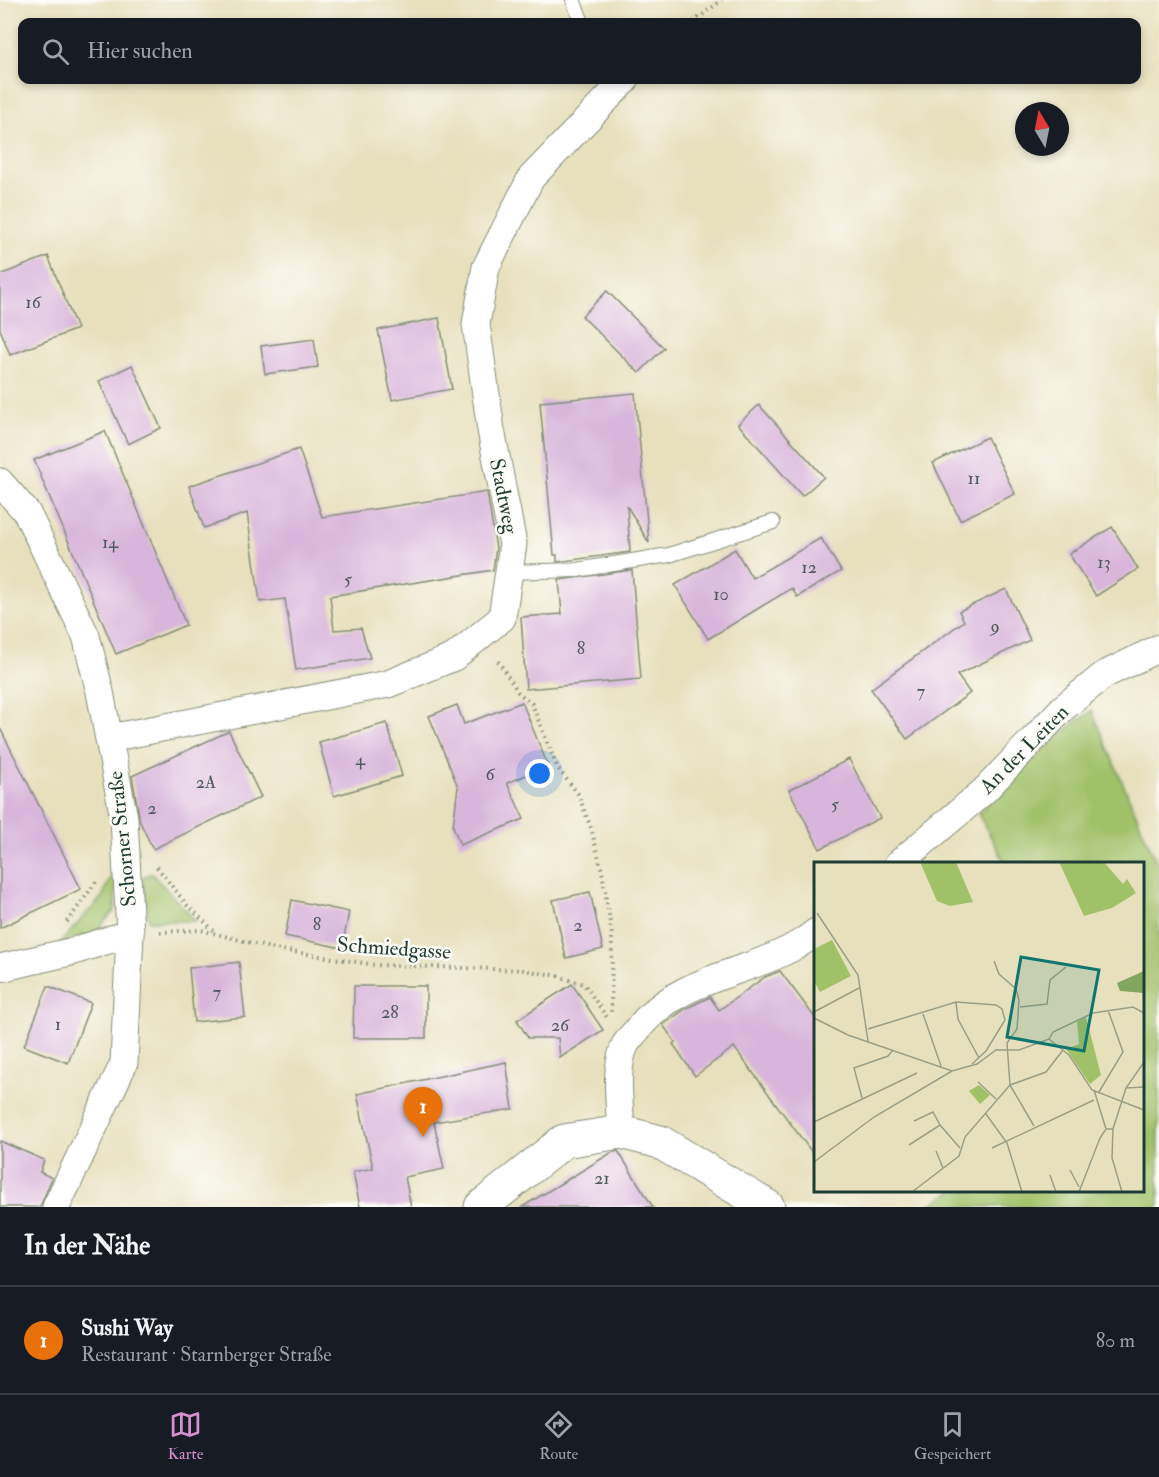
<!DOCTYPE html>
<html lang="de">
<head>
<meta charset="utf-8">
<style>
	body { margin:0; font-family:"IM FELL Double Pica",serif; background:#20242c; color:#f1f3f6 }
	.compass { position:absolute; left:1015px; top:102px; width:54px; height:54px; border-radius:50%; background:#171b24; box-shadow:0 3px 9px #0003; rotate:350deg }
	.you { position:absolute; left:540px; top:774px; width:21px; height:21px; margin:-15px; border:4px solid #fff; border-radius:50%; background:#1a73e8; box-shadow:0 0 0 9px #1a73e833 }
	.badge { display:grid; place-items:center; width:39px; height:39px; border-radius:50%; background:#d690ce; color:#fff; font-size:20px; font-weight:700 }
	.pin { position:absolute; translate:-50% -50px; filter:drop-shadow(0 2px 3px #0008) }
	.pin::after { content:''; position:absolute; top:32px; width:21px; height:18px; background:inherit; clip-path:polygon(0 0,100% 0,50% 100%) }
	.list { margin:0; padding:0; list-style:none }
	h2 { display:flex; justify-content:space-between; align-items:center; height:78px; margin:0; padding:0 24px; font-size:26px }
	h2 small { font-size:20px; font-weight:400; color:#9ea1a6 }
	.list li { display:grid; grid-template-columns:39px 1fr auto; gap:18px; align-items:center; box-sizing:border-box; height:108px; padding:0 24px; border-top:2px solid #363941 }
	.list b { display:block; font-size:22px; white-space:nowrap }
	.list p { margin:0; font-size:20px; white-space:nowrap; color:#9ea1a6 }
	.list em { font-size:20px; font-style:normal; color:#9ea1a6 }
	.icon { flex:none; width:33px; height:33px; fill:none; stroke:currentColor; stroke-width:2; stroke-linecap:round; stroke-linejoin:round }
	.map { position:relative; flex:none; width:1159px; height:1207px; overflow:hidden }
	.search { position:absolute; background:#171b24; box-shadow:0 3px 9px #0003; left:18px; right:18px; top:18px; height:66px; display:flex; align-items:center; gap:15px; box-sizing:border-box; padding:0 21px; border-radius:12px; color:#9ea1a6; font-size:22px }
	.sheet { height:186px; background:#171b24 }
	nav { display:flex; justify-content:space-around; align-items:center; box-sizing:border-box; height:84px; border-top:2px solid #363941; background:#171b24; font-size:16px; color:#9ea1a6 }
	nav a { display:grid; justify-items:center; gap:3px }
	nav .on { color:#d690ce }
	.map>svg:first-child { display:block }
</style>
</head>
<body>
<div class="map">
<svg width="1159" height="1207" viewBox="0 0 1159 1207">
	<rect width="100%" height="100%" fill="#fdfcf7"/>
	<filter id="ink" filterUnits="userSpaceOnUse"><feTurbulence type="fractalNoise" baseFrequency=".0167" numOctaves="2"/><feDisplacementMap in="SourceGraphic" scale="12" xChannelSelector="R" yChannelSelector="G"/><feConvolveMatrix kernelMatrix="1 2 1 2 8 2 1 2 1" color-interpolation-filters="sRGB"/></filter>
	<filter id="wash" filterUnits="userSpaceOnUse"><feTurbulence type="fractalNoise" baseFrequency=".008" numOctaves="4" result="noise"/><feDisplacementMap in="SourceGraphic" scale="24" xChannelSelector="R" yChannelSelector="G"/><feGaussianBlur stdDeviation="1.35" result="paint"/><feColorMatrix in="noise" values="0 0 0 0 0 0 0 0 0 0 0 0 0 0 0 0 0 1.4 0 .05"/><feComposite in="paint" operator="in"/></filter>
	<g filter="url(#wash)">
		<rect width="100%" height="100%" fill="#e7e0bd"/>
		<g fill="#a1c169" stroke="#607f4e" stroke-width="1.5">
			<polygon points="1092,711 1159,868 1159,1207 926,1207 953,1191 1142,1190 1142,864 1005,863 978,814 1060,734"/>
			<polygon points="116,865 115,910 95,932 58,945 102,897"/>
			<polygon points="151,873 196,921 149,921 142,878"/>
		</g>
		<g id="blocks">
			<g fill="#d8b6db">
				<polygon points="48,256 77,329 10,355 0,329 0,275"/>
				<polygon points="607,291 664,348 639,373 582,316"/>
				<polygon points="439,318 452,389 392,400 378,330"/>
				<polygon points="314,339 318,367 265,374 261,346"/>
				<polygon points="132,365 161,428 128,444 99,381"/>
				<polygon points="635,393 649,543 627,506 630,552 557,562 557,555 554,555 540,402"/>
				<polygon points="759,405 824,477 802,496 738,424"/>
				<polygon points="105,431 186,625 116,654 34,460"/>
				<polygon points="987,437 1015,494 960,520 933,463"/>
				<polygon points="299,449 322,517 487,492 496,548 493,570 330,596 334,630 361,628 370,658 296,670 285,599 260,602 247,513 204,528 189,486"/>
				<polygon points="1112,527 1138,569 1096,596 1069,554"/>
				<polygon points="821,538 841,571 797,597 792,588 708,639 675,585 735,549 752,578"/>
				<polygon points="632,570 641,679 526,689 521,617 562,614 559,580"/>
				<polygon points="1006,589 1030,640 957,675 970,693 907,739 871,689 964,621 959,611"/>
				<polygon points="522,702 548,766 507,783 524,819 460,845 453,826 458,787 429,716 457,705 464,724"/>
				<polygon points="387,723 402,776 334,796 319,742"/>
				<polygon points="0,728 81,889 0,928"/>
				<polygon points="229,731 261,797 153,849 140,822 132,776"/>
				<polygon points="849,759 880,818 820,849 789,790"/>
				<polygon points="590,892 603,949 566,958 553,900"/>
				<polygon points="292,900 349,912 342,948 285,936"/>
				<polygon points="239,962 245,1017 194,1022 189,968"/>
				<polygon points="780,971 816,1019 816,1158 734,1047 695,1076 673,1044 675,1042 663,1025 685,1009 710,997 719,1010 765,977"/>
				<polygon points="572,984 603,1030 560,1058 558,1038 528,1038 517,1020"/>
				<polygon points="48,986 91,1003 68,1063 24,1046"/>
				<polygon points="354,986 426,986 426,1038 353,1038"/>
				<polygon points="506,1062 513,1109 434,1122 444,1169 405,1177 411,1207 360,1207 353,1172 373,1168 357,1094"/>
				<polygon points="0,1141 44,1160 40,1172 52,1178 40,1207 0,1207"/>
				<polygon points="618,1151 653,1207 522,1207 611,1153"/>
			</g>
		</g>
	</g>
	<g filter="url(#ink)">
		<use href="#blocks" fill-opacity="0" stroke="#838e78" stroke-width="1.5"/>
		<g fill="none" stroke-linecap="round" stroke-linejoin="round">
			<g stroke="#838e78" stroke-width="16">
				<g id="service">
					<polyline points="573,0 582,22"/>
					<polyline points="509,572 577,570 669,555 773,522"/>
				</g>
			</g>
			<g stroke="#838e78" stroke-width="29">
				<g id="minor">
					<polyline points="0,482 27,513 86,636 100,692 124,818 130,933 124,1063 56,1207"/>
					<polyline points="110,738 388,684 454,657 502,618 513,544 491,430 476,324 486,267 531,178 625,80"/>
					<polyline points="898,864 984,791 1063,708 1104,675 1159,648"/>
					<polyline points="0,968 74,951 130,933"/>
					<path d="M621 1132C620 1105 614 1070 625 1045 628 1040 633 1034 637 1030 683 970 762 976 816 932"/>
				</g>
			</g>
			<g stroke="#838e78" stroke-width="35">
				<polyline id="secondary" points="481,1207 564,1141 621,1132 660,1142 768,1207"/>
			</g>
			<g stroke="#838e78" stroke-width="4" stroke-dasharray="1.5 4.5" stroke-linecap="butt">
				<polyline points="693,22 722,0"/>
				<polyline points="498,661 518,692 532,704 557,767 578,794 591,828 602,871 612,935 611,1014"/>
				<polyline points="157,867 187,905 216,933"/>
				<polyline points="67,922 96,882"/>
				<polyline points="160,932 201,930 275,949 376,965 523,970 554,975 584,984 608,1019"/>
			</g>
			<use href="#service" stroke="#fff" stroke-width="14"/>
			<use href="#minor" stroke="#fff" stroke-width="27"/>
			<use href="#secondary" stroke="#fff" stroke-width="33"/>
		</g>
	</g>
	<g text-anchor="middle" stroke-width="5" stroke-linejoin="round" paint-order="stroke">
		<g font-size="18" fill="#4d5b5e">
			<text x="33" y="308">16</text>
			<text x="974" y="484">11</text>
			<text x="110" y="548">14</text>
			<text x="1104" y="568">13</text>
			<text x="809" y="573">12</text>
			<text x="348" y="585">5</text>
			<text x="721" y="600">10</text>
			<text x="995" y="632">9</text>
			<text x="581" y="654">8</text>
			<text x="921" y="697">7</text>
			<text x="360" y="765">4</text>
			<text x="490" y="780">6</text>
			<text x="206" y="788">2A</text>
			<text x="835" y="810">5</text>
			<text x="152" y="814">2</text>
			<text x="317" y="930">8</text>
			<text x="578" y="931">2</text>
			<text x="217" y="998">7</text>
			<text x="390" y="1018">28</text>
			<text x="58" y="1030">1</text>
			<text x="560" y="1031">26</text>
			<text x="602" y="1184">21</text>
		</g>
		<g font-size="21" fill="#1f3d34" stroke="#fdfcf7">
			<text transform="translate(504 496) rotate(79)" y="7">Stadtweg</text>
			<text transform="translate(1024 749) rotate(-45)" y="7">An der Leiten</text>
			<text transform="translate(122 839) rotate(-96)" y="7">Schorner Straße</text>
			<text transform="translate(394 948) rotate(4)" y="7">Schmiedgasse</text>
		</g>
	</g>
	<g transform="translate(814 862)">
		<rect width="330" height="330" fill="#e7e0bd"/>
		<path d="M106 0H142L159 40 136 44 123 39ZM245 0H290L309 22 313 17 322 31 298 46 270 54ZM18 78 37 114 6 130 0 119V87ZM272 155 287 213 276 222 252 187 265 182 263 160ZM165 223 176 233 166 242 155 229Z" fill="#a1c169"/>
		<path d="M330 109V131L306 129 303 121Z" fill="#80a75d"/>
		<path fill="none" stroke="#979f86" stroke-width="1.5" d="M3 51 44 113 54 179M142 140 144 157 165 196M206 145 233 142 236 118 252 105M0 150 45 126M109 152 127 204M0 156 34 173 138 209 163 202 182 188H205L235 177 255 193 278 228 330 248M54 167 142 140 182 143 188 147 191 158M235 177 239 170 279 151 319 145 330 151M158 202 172 189 191 158M164 220 182 237M196 223 232 210 249 188M196 223 220 264M312 226 330 225M280 228 292 267M285 230 309 190 294 148M48 236 40 206 74 194 79 188M172 252 193 281 208 330M100 259 119 250 126 263M0 260 103 211M95 283 126 263 146 286M178 286 280 238M122 289 129 306M0 300 60 255 138 209M256 308 265 325M236 313 242 330M98 330 145 294 151 275 196 223 193 181 203 167 205 138 202 127 185 112 180 99M265 330 286 276 292 267H299M308 330 298 296 299 267 312 226 330 200"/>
		<path fill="#0f766e" fill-opacity="0.15" stroke="#0f766e" stroke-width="3" d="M207 95 285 108 270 189 193 175Z"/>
		<rect width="330" height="330" fill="none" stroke="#1f3d34" stroke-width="3"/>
	</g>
</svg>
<svg class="compass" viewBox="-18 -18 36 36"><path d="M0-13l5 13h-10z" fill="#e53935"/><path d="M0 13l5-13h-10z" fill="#9ea1a6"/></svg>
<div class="you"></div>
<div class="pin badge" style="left:423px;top:1137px;background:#e8710a">1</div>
<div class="search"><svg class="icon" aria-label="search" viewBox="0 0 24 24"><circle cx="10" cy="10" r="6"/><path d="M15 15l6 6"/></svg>Hier suchen</div>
</div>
<section class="sheet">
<h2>In der Nähe<small></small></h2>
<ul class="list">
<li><span class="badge" style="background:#e8710a">1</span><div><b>Sushi Way</b><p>Restaurant · Starnberger Straße</p></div><em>80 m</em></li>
</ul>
</section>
<nav>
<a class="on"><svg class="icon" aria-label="map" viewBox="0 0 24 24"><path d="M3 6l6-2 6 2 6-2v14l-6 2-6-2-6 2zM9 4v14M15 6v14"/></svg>Karte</a>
<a><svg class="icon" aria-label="directions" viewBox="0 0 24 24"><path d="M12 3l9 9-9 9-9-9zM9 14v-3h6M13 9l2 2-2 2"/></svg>Route</a>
<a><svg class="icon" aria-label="saved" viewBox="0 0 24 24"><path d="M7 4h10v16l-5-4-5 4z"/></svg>Gespeichert</a>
</nav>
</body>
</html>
